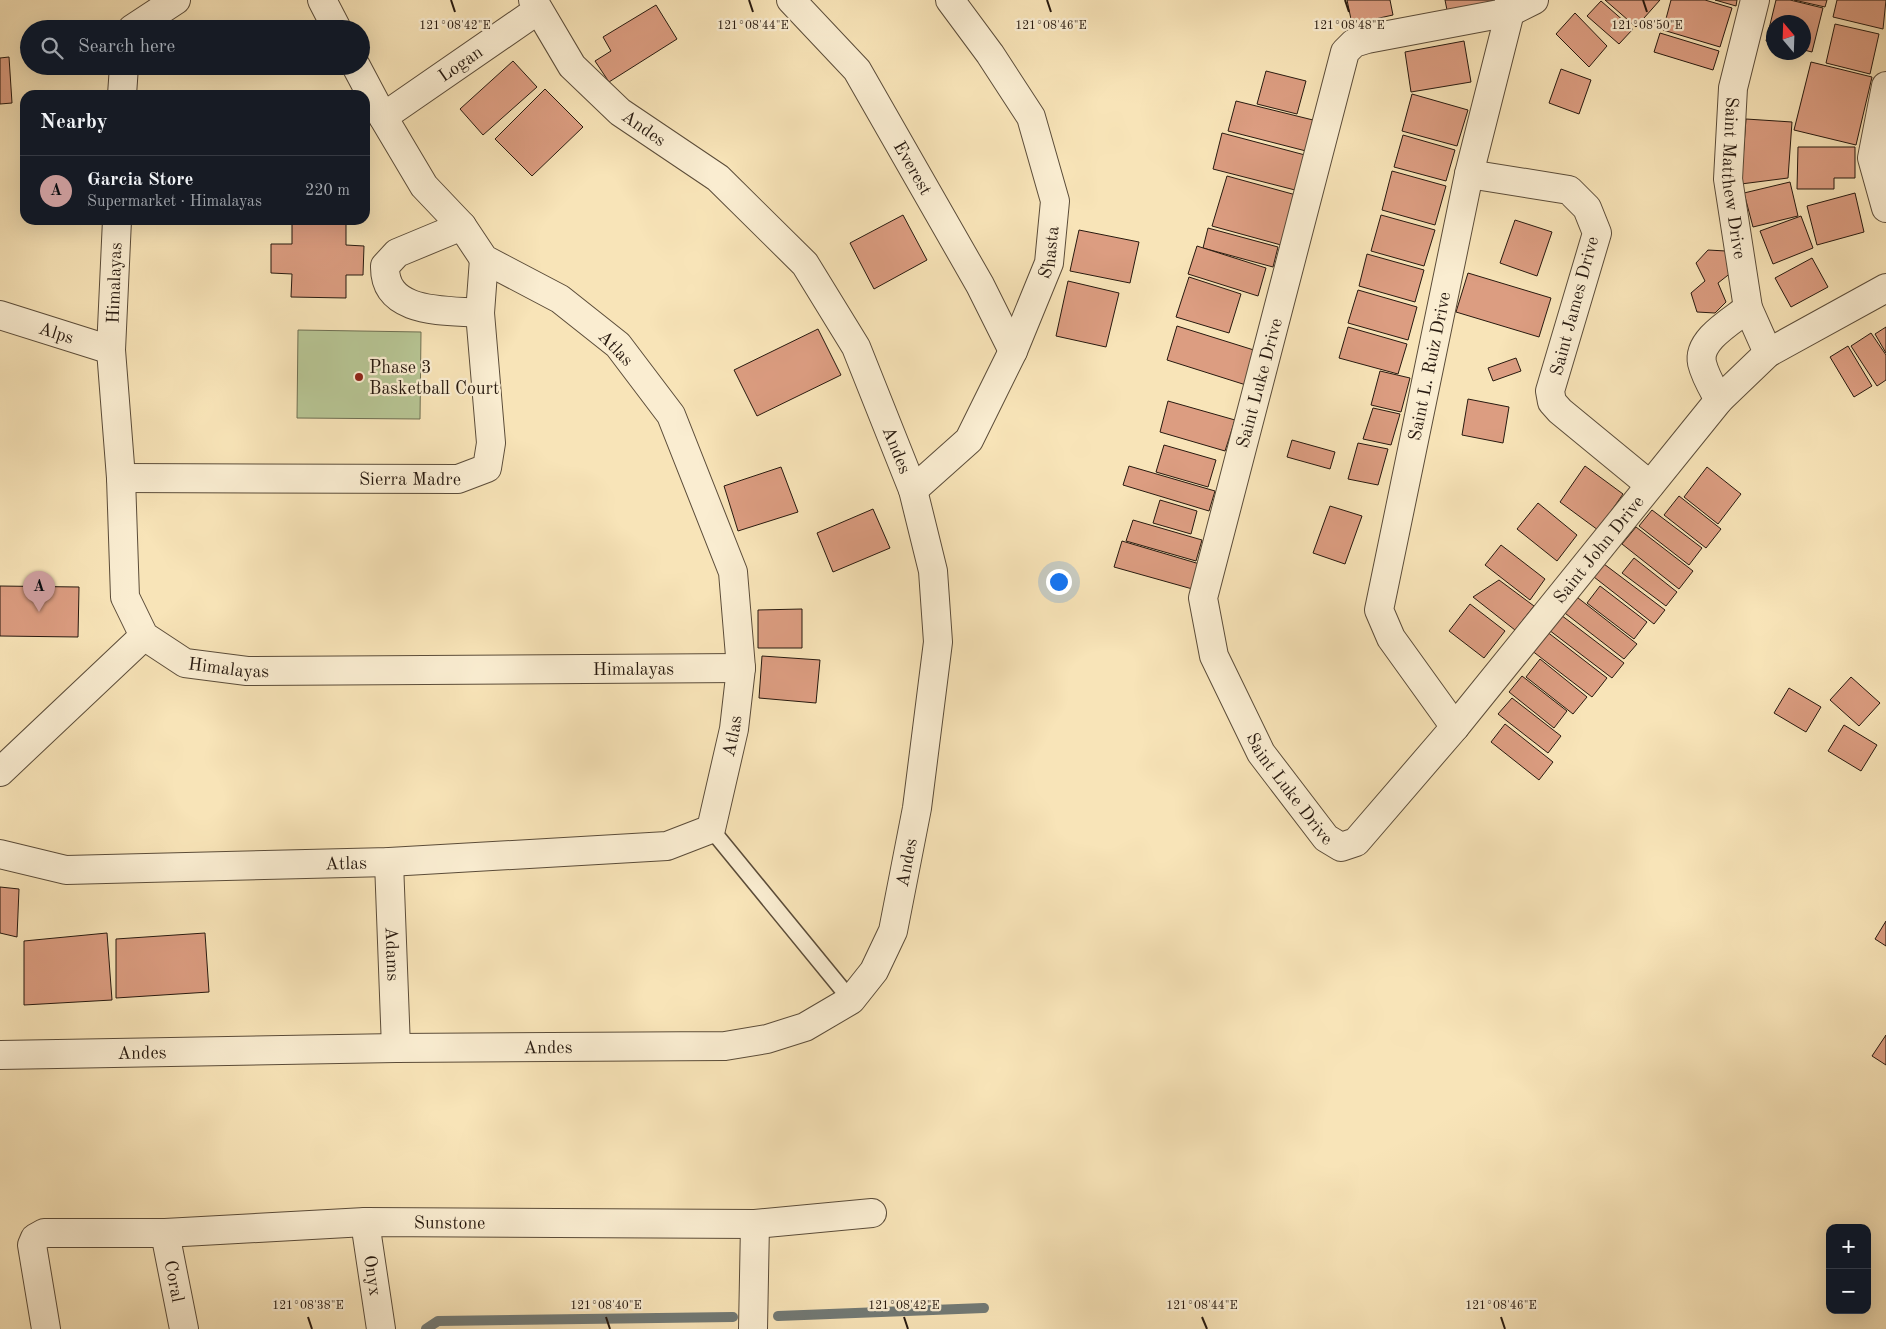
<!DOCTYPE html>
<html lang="en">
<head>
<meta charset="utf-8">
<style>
	body { margin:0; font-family:"Old Standard TT",serif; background:#242831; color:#f1f3f6 }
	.controls { position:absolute; right:15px; bottom:15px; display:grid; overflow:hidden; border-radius:10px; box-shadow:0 5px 20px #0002 }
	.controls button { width:45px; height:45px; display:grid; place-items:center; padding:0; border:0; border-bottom:1px solid #363941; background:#171b24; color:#f1f3f6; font:25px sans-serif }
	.compass { position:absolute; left:1766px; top:15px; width:45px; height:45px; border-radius:50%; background:#171b24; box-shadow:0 5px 20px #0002; rotate:341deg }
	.you { position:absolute; left:1058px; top:581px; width:18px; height:18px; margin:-12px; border:4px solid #fff; border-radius:50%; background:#1a73e8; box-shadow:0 0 0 8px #1a73e833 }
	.badge { display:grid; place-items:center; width:32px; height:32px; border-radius:50%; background:#c59692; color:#111; font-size:16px; font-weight:700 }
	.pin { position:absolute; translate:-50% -41px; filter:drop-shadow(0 1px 2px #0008) }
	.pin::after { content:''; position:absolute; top:26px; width:18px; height:15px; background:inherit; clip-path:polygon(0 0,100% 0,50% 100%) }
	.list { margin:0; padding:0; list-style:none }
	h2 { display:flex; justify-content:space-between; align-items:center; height:65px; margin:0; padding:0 20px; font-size:21px }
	h2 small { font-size:16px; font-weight:400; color:#9ea1a6 }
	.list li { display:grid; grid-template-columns:32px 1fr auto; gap:15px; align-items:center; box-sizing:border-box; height:70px; padding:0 20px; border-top:1px solid #363941 }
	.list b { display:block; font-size:19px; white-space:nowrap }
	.list p { margin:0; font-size:16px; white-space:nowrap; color:#9ea1a6 }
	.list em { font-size:16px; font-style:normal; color:#9ea1a6 }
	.icon { flex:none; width:28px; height:28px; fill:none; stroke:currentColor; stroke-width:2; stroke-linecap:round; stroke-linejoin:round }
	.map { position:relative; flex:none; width:1886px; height:1329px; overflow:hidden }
	.search { position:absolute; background:#171b24; box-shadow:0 5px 20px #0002; left:20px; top:20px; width:350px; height:55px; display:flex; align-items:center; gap:12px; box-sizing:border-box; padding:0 18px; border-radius:28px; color:#9ea1a6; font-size:19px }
	.panel { position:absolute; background:#171b24; box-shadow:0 5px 20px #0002; left:20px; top:90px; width:350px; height:135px; border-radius:15px }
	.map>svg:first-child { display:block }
</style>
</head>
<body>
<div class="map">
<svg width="1886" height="1329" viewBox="0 0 1886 1329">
	<rect width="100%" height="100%" fill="#f8e4b8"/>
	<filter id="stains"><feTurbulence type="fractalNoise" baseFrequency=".004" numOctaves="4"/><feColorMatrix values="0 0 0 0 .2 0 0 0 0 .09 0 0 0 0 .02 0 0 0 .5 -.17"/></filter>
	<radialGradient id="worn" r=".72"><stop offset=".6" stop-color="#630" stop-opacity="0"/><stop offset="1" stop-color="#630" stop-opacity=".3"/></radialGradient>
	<polygon fill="#b7c594" stroke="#6f6f52" points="298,330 421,332 420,419 297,418"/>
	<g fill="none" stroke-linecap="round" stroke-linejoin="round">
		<g stroke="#727a76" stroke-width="10">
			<polyline points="778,1316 984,1308"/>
			<polyline points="426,1329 438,1321 733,1317"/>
		</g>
	</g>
	<g fill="#dc9d81" stroke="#27190f">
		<polygon points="1347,0 1390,0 1393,15 1352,24"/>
		<polygon points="1445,0 1492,0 1494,5 1448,15"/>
		<polygon points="1605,0 1660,0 1636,27"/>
		<polygon points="1671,0 1705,0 1732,8 1720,47 1663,30"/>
		<polygon points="1715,0 1737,0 1736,6"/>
		<polygon points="1776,0 1790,0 1823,8 1812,52 1804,50 1804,22 1774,22 1774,43 1766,41"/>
		<polygon points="1794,0 1827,0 1825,7"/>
		<polygon points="1837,0 1886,0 1883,29 1833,17"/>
		<polygon points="1601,1 1633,29 1619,44 1587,16"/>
		<polygon points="656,5 677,39 609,82 595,61 611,51 603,37"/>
		<polygon points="1575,13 1607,46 1589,67 1556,34"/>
		<polygon points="1835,24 1879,34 1870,74 1826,63"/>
		<polygon points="1660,33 1719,51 1713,70 1654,52"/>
		<polygon points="1464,41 1471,82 1411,92 1405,52"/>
		<polygon points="9,57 12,103 0,104 0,58"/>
		<polygon points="513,61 537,87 483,135 460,109"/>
		<polygon points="1811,62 1872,77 1856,145 1794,130"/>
		<polygon points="1561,69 1591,80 1579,114 1549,103"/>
		<polygon points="1266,71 1306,81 1297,114 1257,104"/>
		<polygon points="545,89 583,127 532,176 495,139"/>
		<polygon points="1412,94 1468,110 1457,146 1402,131"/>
		<polygon points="1236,101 1313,120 1306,151 1228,131"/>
		<polygon points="1746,119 1792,122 1788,178 1741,184"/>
		<polygon points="1222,133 1305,155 1295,190 1213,169"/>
		<polygon points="1403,135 1455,150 1446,181 1394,167"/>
		<polygon points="1798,147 1855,147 1855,178 1834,178 1834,189 1797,189"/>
		<polygon points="1392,171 1446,186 1435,225 1382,210"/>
		<polygon points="1227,176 1296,195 1281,245 1212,226"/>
		<polygon points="1790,182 1798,216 1753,227 1744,193"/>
		<polygon points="1855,193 1864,232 1817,245 1807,206"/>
		<polygon points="903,215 927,260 874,289 850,243"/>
		<polygon points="1381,215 1435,230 1424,266 1371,251"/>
		<polygon points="1801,216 1813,248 1773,264 1760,231"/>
		<polygon points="1515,220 1552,232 1537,276 1500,263"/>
		<polygon points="292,223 346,223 346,245 364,246 363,275 346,275 346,298 291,297 292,274 271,273 271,244 292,244"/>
		<polygon points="1208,228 1278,247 1273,267 1203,248"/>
		<polygon points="1079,230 1139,242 1130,283 1070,271"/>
		<polygon points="1197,246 1266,268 1258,296 1188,274"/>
		<polygon points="1708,250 1726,251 1732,272 1718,283 1726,302 1715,313 1697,312 1691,293 1705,281 1696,263"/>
		<polygon points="1367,254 1424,270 1415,302 1359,286"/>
		<polygon points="1812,258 1828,287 1791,307 1775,278"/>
		<polygon points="1468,273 1551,298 1539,337 1456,312"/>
		<polygon points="1189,277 1241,294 1229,333 1176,317"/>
		<polygon points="1068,281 1119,293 1106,347 1056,336"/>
		<polygon points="1358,290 1417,307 1408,340 1348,323"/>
		<polygon points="1177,326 1257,351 1246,385 1167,360"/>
		<polygon points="1348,327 1407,344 1398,374 1339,358"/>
		<polygon points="1886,327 1886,353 1875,334"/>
		<polygon points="818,329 841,375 757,416 734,370"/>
		<polygon points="1871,333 1886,355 1886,380 1877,386 1851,346"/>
		<polygon points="1848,346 1872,386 1854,397 1830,357"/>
		<polygon points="1516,358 1521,371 1493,381 1488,368"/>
		<polygon points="1380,371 1410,378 1401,412 1371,405"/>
		<polygon points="1468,399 1509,407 1503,443 1462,435"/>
		<polygon points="1168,401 1235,420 1225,451 1160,432"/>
		<polygon points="1373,408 1400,414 1391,445 1363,439"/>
		<polygon points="1292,440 1335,452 1330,469 1287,457"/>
		<polygon points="1358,443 1388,449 1378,485 1348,479"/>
		<polygon points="1164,445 1216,460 1208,487 1156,472"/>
		<polygon points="1129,466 1215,491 1209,511 1123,485"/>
		<polygon points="1585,466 1623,494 1598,530 1560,502"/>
		<polygon points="781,467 798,512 738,531 724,486"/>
		<polygon points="1707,467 1741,494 1718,524 1684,497"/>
		<polygon points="1679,496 1721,529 1706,548 1664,515"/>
		<polygon points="1160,500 1197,511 1191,534 1153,523"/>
		<polygon points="1538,503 1577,535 1557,561 1517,529"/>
		<polygon points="1330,506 1362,516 1345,564 1313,553"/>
		<polygon points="873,509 890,548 833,572 817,533"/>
		<polygon points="1652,510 1702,548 1689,565 1639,526"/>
		<polygon points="1133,520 1202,540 1196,561 1126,541"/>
		<polygon points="1636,527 1693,571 1679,589 1622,544"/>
		<polygon points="1122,541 1203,565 1196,590 1114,567"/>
		<polygon points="1501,545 1545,579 1530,600 1485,565"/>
		<polygon points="1634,558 1677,592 1666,606 1622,573"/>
		<polygon points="1604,564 1665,610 1654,624 1594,577"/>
		<polygon points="1499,580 1534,606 1515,630 1473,597"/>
		<polygon points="0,586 79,587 78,637 0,636"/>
		<polygon points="1600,586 1647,622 1634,639 1587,603"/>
		<polygon points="1573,594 1637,644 1624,659 1561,610"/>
		<polygon points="1470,604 1505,631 1484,658 1449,631"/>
		<polygon points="802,609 802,648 758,648 758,610"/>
		<polygon points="1561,615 1624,663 1612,678 1549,630"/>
		<polygon points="1546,631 1607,678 1592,697 1531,650"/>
		<polygon points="762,656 820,660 816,703 759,698"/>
		<polygon points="1540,659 1587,697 1573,714 1526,677"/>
		<polygon points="1522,676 1567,711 1554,728 1509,692"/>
		<polygon points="1851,677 1880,703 1859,726 1830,700"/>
		<polygon points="1789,688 1821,707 1806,732 1774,713"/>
		<polygon points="1512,698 1561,736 1548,753 1498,714"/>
		<polygon points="1505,724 1553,762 1539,780 1491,742"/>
		<polygon points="1844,725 1877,745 1861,771 1828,751"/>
		<polygon points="0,887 19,889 17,937 0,933"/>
		<polygon points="1886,921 1886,946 1875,939"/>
		<polygon points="107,933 112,1000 24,1005 24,941"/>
		<polygon points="205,933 209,992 116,998 116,939"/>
		<polygon points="1886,1035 1886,1065 1872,1056"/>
	</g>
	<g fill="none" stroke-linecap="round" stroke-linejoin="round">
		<g stroke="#5b4c39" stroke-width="18">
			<polyline id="lane" points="711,829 851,1000"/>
		</g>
		<g stroke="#5b4c39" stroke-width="30">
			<g id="street">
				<polyline points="322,0 337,29"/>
				<path id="s1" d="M791 0 857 70 980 285 1013 351"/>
				<path id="s2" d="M1534 0 1510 12 1367 39 1354 43 1345 52 1203 598 1214 656 1261 753 1326 838 1341 847 1356 842 1455 727 1719 400 1768 353 1886 288"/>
				<path id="s3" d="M1755 0 1733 88 1728 179 1748 308 1768 353"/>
				<polyline points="132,29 176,0"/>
				<polyline points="1886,86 1872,158 1886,208"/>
				<polyline points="122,95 124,66"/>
				<path id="s4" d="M383 117 538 10"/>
				<polyline points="1469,174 1569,190 1587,208 1597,233 1550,391 1552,402 1560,411 1650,485"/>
				<path id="s5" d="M117 220 111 350 121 478 125 597 144 636 185 663 247 671 741 668"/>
				<path d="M462 226 397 253 385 266C384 315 446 310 480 313"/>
				<path id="s6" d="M0 315 111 350"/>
				<path d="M1719 400C1713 389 1705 376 1702 363 1697 340 1732 321 1748 308"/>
				<path id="s7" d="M121 478 458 479 487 468 491 443 480 313 484 259"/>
				<path id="s8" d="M913 490 969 440 1013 351 1049 263 1055 201 1031 117 990 54 950 0"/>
				<path id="s9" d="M1455 727 1391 638 1379 610 1469 174 1510 12 1509 0"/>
				<polyline points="0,772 144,636"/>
				<path id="s10" d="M0 854 66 870 389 862 667 846 711 829 734 729 741 668 733 572 671 415 618 345 560 299 484 259 462 226 424 186 383 117 356 66"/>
				<path id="s11" d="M389 862 396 1048"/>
				<path id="s12" d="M0 1055 396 1048 725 1046 767 1039 805 1027 851 1000 874 971 893 931 917 808 938 642 933 571 913 490 856 347 805 264 718 178 620 112 572 66 533 0"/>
				<path id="s13" d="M365 1222 381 1329"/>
				<path id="s14" d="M165 1233 184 1329"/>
				<path id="s15" d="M46 1329 32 1245 35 1238 44 1233H165L365 1222 755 1224 872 1213"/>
				<polyline points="753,1329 755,1224"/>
			</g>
		</g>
		<use href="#lane" stroke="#faedd1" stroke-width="15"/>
		<use href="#street" stroke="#faedd1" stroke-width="28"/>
	</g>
	<path fill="none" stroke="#27190f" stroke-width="2" d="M451 0 455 12M749 0 753 12M1047 0 1051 12M1345 0 1349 12M1643 0 1647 12M308 1317 312 1329M606 1317 610 1329M904 1317 908 1329M1202 1317 1207 1329M1501 1317 1505 1329"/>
	<circle fill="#8f2418" stroke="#faedd1" stroke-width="2" cx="359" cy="377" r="5"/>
	<g text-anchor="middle" stroke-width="4.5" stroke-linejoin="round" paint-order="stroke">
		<g font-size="18" fill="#27190f" stroke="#faedd1">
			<text dy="6" stroke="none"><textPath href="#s4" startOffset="94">Logan</textPath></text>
			<text transform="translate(644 128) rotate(35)" y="6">Andes</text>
			<text dy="6" stroke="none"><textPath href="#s1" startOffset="209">Everest</textPath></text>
			<text dy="6" stroke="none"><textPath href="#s3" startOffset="181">Saint Matthew Drive</textPath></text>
			<text dy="6" stroke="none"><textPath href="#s8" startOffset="280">Shasta</textPath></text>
			<text transform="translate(114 283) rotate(-88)" y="6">Himalayas</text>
			<text transform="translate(1574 306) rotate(-75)" y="6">Saint James Drive</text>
			<text dy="6" stroke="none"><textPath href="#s6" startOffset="59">Alps</textPath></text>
			<text transform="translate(616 348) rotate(46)" y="6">Atlas</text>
			<text dy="6" stroke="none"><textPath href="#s9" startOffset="389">Saint L. Ruiz Drive</textPath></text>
			<text transform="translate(1259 383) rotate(-75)" y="6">Saint Luke Drive</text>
			<text transform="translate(897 450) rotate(68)" y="6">Andes</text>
			<text dy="6" stroke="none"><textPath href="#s7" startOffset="289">Sierra Madre</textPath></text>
			<text dy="6" stroke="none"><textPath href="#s2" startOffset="1450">Saint John Drive</textPath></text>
			<text dy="6" stroke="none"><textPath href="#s5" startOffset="514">Himalayas</textPath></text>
			<text dy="6" stroke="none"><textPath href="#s5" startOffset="919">Himalayas</textPath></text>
			<text dy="6" stroke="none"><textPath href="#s10" startOffset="812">Atlas</textPath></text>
			<text dy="6" stroke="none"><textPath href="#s2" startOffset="975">Saint Luke Drive</textPath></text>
			<text dy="6" stroke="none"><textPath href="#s12" startOffset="1012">Andes</textPath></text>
			<text dy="6" stroke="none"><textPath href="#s10" startOffset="348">Atlas</textPath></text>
			<text dy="6" stroke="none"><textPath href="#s11" startOffset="92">Adams</textPath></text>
			<text dy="6" stroke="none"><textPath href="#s12" startOffset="548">Andes</textPath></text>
			<text dy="6" stroke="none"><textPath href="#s12" startOffset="142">Andes</textPath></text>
			<text dy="6" stroke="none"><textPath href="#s15" startOffset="509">Sunstone</textPath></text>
			<text dy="6" stroke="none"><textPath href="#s13" startOffset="54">Onyx</textPath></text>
			<text dy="6" stroke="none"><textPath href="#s14" startOffset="49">Coral</textPath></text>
		</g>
		<g font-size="18" fill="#27190f" stroke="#faedd1" text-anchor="start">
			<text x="369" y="373">Phase 3<tspan x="369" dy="21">Basketball Court</tspan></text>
		</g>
	</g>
	<g font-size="12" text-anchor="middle" fill="#27190f" stroke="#faedd1" stroke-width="4.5" stroke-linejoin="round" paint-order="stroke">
		<text x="455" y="29">121°08'42"E</text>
		<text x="753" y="29">121°08'44"E</text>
		<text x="1051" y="29">121°08'46"E</text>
		<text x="1349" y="29">121°08'48"E</text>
		<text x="1647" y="29">121°08'50"E</text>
		<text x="308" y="1309">121°08'38"E</text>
		<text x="606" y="1309">121°08'40"E</text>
		<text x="904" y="1309">121°08'42"E</text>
		<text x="1202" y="1309">121°08'44"E</text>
		<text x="1501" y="1309">121°08'46"E</text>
	</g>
	<rect width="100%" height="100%" filter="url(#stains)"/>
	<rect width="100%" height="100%" fill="url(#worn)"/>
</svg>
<div class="controls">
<button>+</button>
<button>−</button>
</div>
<svg class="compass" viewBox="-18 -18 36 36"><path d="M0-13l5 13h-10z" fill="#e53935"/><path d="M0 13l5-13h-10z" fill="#9ea1a6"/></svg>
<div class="you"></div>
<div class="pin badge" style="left:39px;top:612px">A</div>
<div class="search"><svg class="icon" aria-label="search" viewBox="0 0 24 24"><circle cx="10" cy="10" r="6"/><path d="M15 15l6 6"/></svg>Search here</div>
<section class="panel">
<h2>Nearby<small></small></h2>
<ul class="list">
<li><span class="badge">A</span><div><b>Garcia Store</b><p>Supermarket · Himalayas</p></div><em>220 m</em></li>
</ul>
</section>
</div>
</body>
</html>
